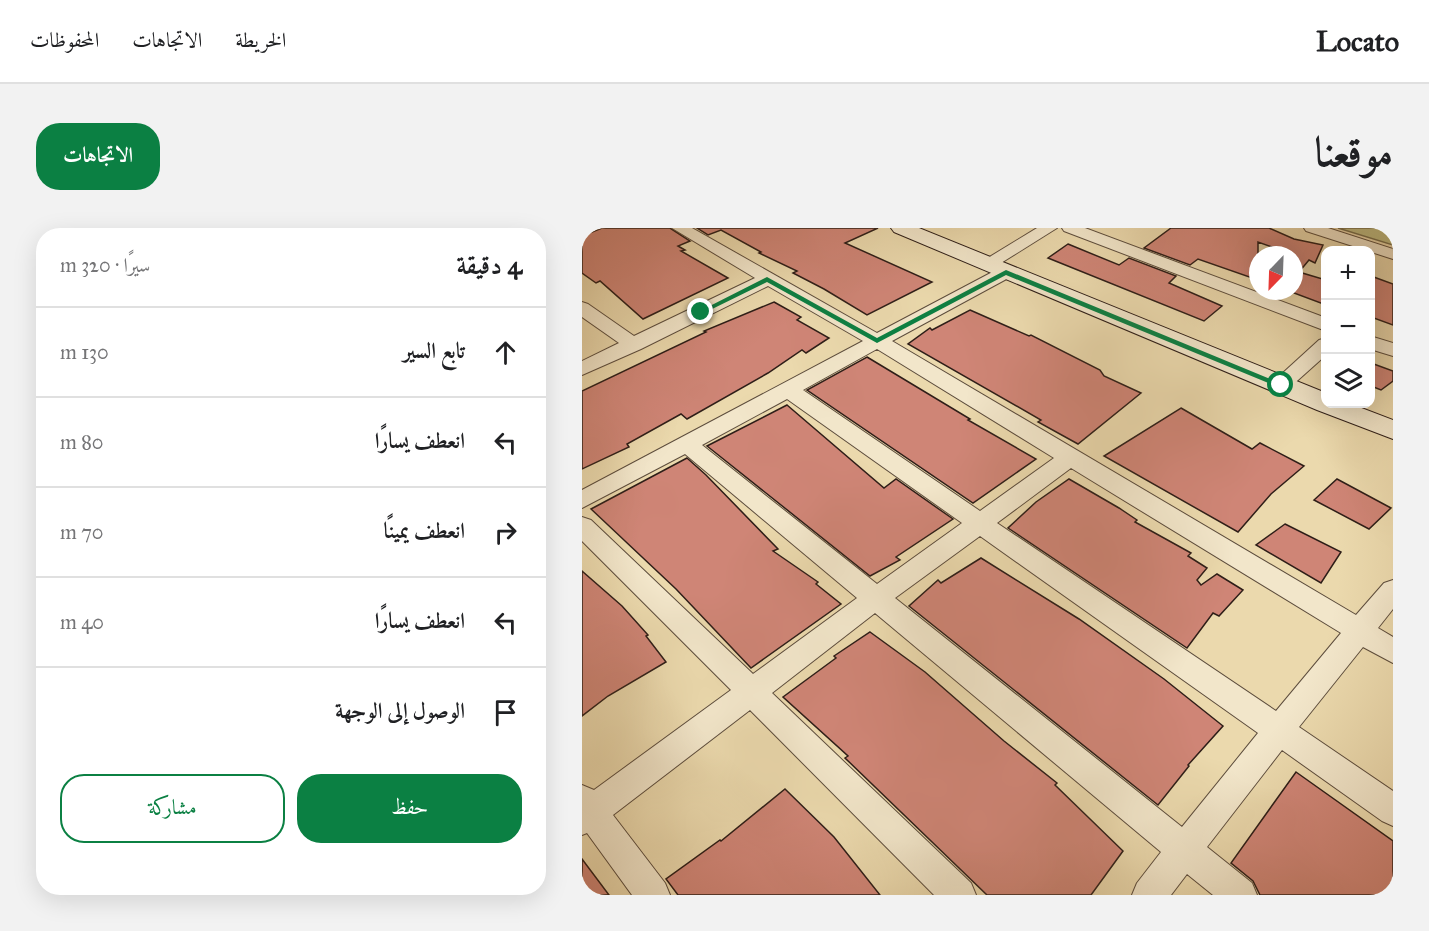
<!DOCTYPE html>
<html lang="ar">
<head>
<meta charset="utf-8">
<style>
	body { margin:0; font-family:"IM FELL Great Primer",Amiri,serif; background:#f2f2f2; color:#202124; direction:rtl }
	.controls { position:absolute; right:18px; top:18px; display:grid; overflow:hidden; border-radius:12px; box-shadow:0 6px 24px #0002 }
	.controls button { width:54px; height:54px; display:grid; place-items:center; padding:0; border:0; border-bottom:2px solid #e0e0e0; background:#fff; color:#202124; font:30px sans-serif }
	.compass { position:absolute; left:667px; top:18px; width:54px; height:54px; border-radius:50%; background:#fff; box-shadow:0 6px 24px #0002; rotate:203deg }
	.stop { position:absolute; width:18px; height:18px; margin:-14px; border:4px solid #0b8043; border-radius:50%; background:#fff }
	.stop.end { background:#0b8043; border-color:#fff; box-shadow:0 2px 6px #0008 }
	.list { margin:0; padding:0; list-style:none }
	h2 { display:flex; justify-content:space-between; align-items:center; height:78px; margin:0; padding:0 24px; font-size:26px }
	h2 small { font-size:20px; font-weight:400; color:#757577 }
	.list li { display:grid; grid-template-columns:39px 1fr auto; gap:18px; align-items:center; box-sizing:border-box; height:90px; padding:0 24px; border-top:2px solid #e0e0e0 }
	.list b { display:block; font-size:22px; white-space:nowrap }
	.list em { font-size:20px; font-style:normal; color:#757577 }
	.actions { display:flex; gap:12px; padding:18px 24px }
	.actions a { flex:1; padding:14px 0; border:2px solid #0b8043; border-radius:24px; text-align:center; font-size:21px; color:#0b8043 }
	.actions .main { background:#0b8043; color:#fff }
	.icon { flex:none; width:33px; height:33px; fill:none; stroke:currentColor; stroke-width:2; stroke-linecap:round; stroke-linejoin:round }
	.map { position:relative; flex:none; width:811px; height:667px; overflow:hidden; direction:ltr; border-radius:24px }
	header { display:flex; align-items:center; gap:36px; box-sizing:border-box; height:84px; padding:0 30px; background:#fff; border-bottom:2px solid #e0e0e0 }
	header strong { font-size:28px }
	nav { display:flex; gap:33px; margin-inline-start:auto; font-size:21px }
	.intro { display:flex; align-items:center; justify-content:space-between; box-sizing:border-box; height:144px; padding:0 36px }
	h1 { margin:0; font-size:42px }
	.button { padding:15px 27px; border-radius:24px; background:#0b8043; color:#fff; font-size:21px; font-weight:700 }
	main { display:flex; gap:36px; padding:0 36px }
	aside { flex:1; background:#fff; border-radius:24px; box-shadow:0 6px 24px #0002 }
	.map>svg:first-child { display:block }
</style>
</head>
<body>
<header>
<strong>Locato</strong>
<nav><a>الخريطة</a><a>الاتجاهات</a><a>المحفوظات</a></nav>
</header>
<div class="intro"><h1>موقعنا</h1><a class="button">الاتجاهات</a></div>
<main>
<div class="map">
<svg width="811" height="667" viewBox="0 0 811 667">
	<rect width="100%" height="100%" fill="#ebd9ad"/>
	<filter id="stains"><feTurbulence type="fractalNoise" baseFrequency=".00333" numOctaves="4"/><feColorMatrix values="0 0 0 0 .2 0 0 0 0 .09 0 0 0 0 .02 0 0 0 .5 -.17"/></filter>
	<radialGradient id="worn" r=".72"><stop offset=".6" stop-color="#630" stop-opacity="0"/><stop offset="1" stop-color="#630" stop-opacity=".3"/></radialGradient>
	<polygon fill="#bebd85" stroke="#766e4e" stroke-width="1.5" points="756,0 811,0 811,17"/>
	<g fill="#cf8576" stroke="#2e1e18" stroke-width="1.5">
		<polygon points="20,0 88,0 108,13 96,18 103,22 99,23 146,50 61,91 18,53 14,55 0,45 0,8"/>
		<polygon points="115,0 296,0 263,15 350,54 285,87 242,61 211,45 215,43 177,25 179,24 139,2 126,7"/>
		<polygon points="589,0 687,0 712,11 741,17 733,35 727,32 717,44 744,52 744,77 712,65 712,27 676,14 676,52 616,31 608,37 562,20"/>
		<polygon points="486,16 537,37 547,30 594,48 587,55 640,78 622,93 466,30"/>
		<polygon points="789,48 811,56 811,97 789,89"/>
		<polygon points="192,74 219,89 215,92 247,110 224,125 220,122 186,145 105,191 99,186 45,216 47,219 0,241 0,163 124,104 122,103"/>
		<polygon points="388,82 447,108 449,107 518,142 522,148 559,165 496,216 456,194 459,192 326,116 348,100 350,102"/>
		<polygon points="285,129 388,191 386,192 454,231 391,275 225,162"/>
		<polygon points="789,135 811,143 811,153 799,162 789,158"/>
		<polygon points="205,177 302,260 314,251 371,291 314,329 318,332 288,348 125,218"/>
		<polygon points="599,180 670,221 678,215 722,238 689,266 656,304 522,228"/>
		<polygon points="105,230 124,247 196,321 191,323 236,354 234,356 259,376 169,440 94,361 9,281"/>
		<polygon points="487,251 537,280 555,292 553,294 609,325 606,328 625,340 615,352 619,357 635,346 661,362 637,388 631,385 605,420 426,300 454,274"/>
		<polygon points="755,251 809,280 787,301 732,272"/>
		<polygon points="703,296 759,324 739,355 674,317"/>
		<polygon points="399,330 497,391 582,451 641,498 606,537 607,538 576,577 327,378 356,352 359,355"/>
		<polygon points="0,343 40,378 66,407 64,408 84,434 26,468 0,488"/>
		<polygon points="288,404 343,444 422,513 475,555 473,557 541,623 509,667 405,667 263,530 266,528 201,469 254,430 252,428"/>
		<polygon points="714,544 811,613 811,652 801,667 678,667 671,653 649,635"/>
		<polygon points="203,561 252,609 298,667 96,667 84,651 138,612 139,613"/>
		<polygon points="0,631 27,667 0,667"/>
	</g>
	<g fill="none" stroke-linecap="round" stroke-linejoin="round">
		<g stroke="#5d4d3d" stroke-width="2">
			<g id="street">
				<path d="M90 0H110L295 105 418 40H430L433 44 430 48 310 113 774 387 802 355 811 352V381L796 400 811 409V435L781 419 717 499 811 563V598L800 593 700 522 625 619 670 655 675 667H631L605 646 589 667H550L555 655 579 624 293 385 190 465 389 655 394 667H352L168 482 31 587 83 655 88 667H50L5 605 0 607V557L12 562 149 462 0 313V289L9 292 171 446 275 370 103 226 0 280V262L281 113 186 58 59 121 0 147V133L37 115 0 89V74L6 76 52 108 173 50ZM295 121 472 230 398 283 221 162ZM205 171 380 295 295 356 120 217ZM489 240 759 405 694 483 415 295ZM398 308 676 505 600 599 313 370Z"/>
				<polygon points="455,0 475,0 411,40 399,40 396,36"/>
				<polygon points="480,0 503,0 744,90 744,103 482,3"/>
				<polygon points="722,0 746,0 811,21 811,31 724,3"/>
				<polygon points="788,108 811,115 811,128 788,121"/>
				<polygon points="744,110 744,127 706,161 699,163 692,161 689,157 692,153 737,112"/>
			</g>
		</g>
		<g stroke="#2e1e18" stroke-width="2">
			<polygon id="secondary" points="309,0 337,0 744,165 744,176 769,176 811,192 811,211 735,182 312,4"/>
		</g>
		<use href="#street" fill="#f2e6ca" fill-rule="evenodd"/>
		<use href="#secondary" fill="#f2e6ca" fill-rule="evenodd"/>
	</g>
	<polygon fill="#0b8043" points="424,42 703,157 696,159 424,47 295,115 185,54 122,85 116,84 185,49 295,110"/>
	<rect width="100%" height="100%" filter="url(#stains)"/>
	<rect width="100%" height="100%" fill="url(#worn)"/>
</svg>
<div class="controls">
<button>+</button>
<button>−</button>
<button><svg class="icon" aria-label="layers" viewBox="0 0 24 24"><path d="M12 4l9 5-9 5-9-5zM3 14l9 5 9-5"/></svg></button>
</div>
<svg class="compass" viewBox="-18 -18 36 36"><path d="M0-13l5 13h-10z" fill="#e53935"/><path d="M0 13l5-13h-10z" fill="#757577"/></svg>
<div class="stop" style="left:699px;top:157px"></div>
<div class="stop end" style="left:119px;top:84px"></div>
</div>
<aside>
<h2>4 دقيقة<small>سيرًا · 320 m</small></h2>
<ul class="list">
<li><svg class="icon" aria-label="ahead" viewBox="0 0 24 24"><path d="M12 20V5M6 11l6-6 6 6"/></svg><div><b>تابع السير</b></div><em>130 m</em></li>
<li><svg class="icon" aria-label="left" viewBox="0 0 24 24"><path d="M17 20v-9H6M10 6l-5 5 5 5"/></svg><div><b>انعطف يسارًا</b></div><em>80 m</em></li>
<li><svg class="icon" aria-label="right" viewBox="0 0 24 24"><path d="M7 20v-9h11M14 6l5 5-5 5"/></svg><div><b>انعطف يمينًا</b></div><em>70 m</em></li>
<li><svg class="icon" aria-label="left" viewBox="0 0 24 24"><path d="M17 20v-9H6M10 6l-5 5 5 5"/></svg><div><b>انعطف يسارًا</b></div><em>40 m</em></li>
<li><svg class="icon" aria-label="arrive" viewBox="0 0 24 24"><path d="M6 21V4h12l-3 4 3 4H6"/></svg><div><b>الوصول إلى الوجهة</b></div></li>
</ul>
<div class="actions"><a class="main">حفظ</a><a>مشاركة</a></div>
</aside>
</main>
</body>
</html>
